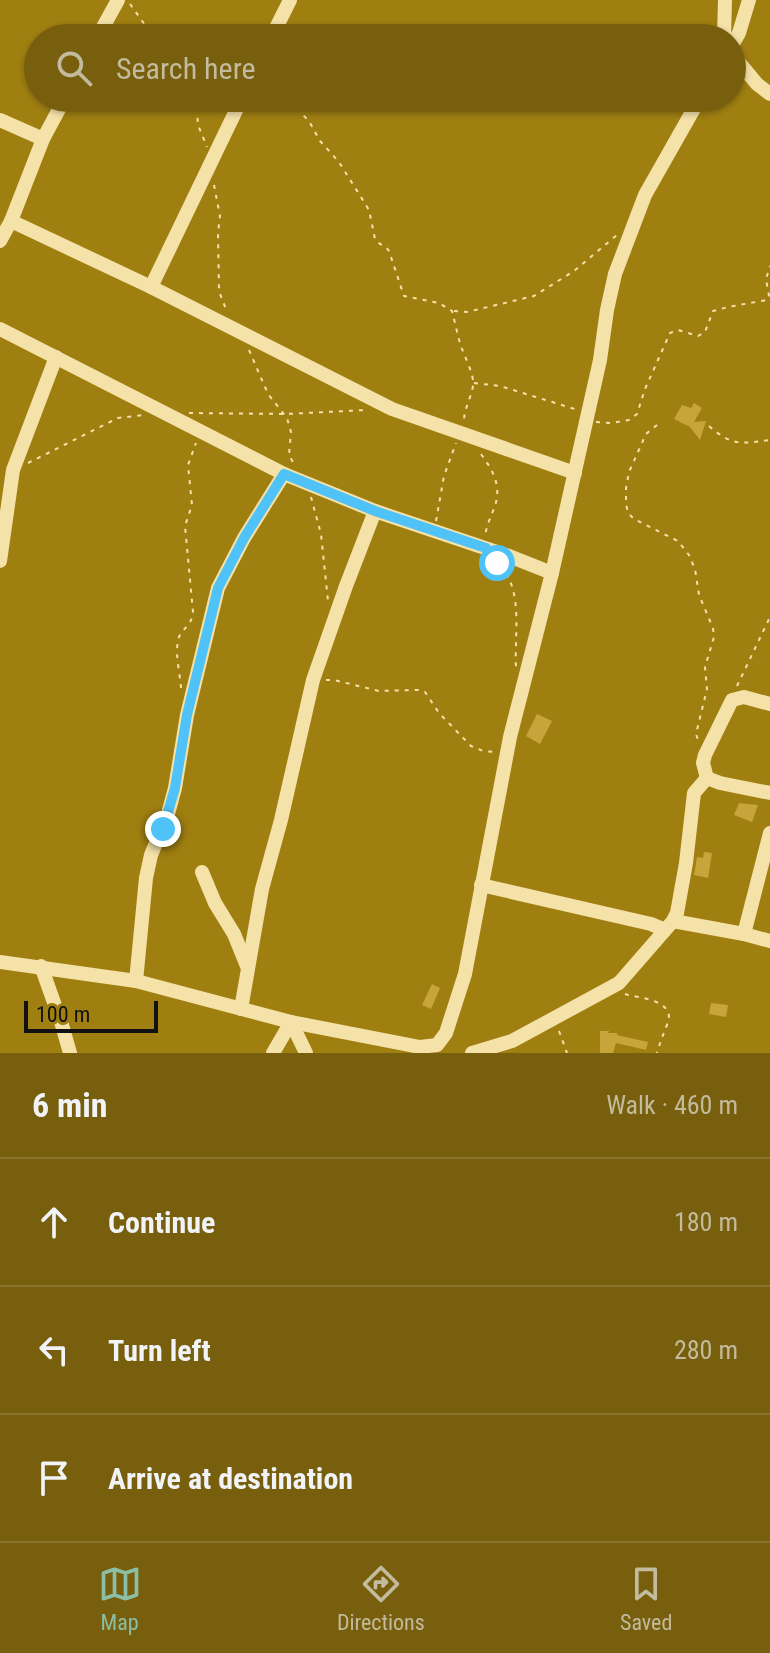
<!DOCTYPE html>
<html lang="en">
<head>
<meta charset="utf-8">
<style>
	body { margin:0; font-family:"Roboto Condensed",sans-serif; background:#7d6516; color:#f1f3f6 }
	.scale { position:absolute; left:24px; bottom:20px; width:134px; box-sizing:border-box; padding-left:8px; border:4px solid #111; border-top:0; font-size:22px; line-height:28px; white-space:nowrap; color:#111; -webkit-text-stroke:6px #a07f11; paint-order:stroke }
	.stop { position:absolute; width:24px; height:24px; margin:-18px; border:6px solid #4fc3f7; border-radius:50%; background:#fff }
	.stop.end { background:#4fc3f7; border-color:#fff; box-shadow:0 2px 8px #0008 }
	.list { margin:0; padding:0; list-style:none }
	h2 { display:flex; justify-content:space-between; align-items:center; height:104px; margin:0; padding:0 32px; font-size:34px }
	h2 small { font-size:26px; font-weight:400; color:#c3bb9d }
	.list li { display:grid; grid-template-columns:52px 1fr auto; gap:24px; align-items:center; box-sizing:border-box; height:128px; padding:0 32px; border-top:2px solid #89742e }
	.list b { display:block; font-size:30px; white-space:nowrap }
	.list em { font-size:26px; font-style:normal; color:#c3bb9d }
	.icon { flex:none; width:44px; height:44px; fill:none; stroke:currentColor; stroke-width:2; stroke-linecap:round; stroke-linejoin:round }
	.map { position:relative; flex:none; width:770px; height:1053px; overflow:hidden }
	.search { position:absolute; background:#785f0d; box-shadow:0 2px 6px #0004; left:24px; right:24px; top:24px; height:88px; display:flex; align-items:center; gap:20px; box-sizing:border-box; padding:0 28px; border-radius:44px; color:#c3bb9d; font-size:30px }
	.sheet { height:488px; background:#785f0d }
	nav { display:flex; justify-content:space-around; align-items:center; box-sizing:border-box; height:112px; border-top:2px solid #89742e; background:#785f0d; font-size:22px; color:#c3bb9d }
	nav a { display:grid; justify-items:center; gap:4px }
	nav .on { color:#8abfa5 }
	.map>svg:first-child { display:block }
</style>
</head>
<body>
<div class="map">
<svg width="770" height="1053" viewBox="0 0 770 1053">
	<rect width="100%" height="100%" fill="#a07f11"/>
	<g fill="#c7a53a">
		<polygon points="694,403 702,408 694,422 706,421 700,440 690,427 674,419 682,405 691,408"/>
		<polygon points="537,714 552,721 540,744 526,736"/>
		<polygon points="739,803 758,805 752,822 734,815"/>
		<polygon points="704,852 712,853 708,878 694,875 697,857 703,858"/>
		<polygon points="432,984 440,988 431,1009 422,1005"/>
		<polygon points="711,1003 728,1005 726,1017 709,1014"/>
		<polygon points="600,1031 609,1031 608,1033 617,1033 617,1035 648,1042 646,1050 616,1043 613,1053 600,1053"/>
	</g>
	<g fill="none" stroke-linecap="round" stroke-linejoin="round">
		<g stroke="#f5e2a9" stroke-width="2" stroke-dasharray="4 6" stroke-linecap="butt">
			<polyline points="130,4 145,25 160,38"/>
			<polyline points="196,98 198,125 207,147"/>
			<path d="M295 98 301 113 309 121 320 141 339 162 369 210 375 239 380 244 386 247 389 251 404 296 439 303 452 311C455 322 457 333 460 343 463 354 475 375 473 386 471 399 463 410 464 424"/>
			<polyline points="214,185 220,216 218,233 219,291 227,312"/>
			<polyline points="454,311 467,312 534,296 574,271 617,235"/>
			<polyline points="249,350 268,394 287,418 291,432 289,455 295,466"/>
			<polyline points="474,383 500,386 578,410"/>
			<polyline points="189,413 286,414 366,410"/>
			<polyline points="596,422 611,423 629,420 637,414 645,389 670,333 678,330 698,336 705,332 713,311 728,307 767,300 769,296 766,279 770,266"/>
			<polyline points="657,425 646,434 629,472 626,488 626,504 628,513 634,519 678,541 689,555 695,569 699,595 713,628 714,637 705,667 707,689 696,734 698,740"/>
			<path d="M709 426C732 446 741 444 770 440"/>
			<path d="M481 454C494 472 503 488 493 511 490 519 486 527 485 537"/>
			<polyline points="28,463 118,418 143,415"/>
			<polyline points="311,497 321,534 328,601"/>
			<polyline points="436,521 444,476 456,443"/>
			<path d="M500 566C524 590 514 636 516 667"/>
			<polyline points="326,680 334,680 379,691 418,690 425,692 439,713 471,746 483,751 496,752"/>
			<polyline points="737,686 770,617"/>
			<path d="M181 688C180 673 175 655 178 641 180 628 191 629 193 612L185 526 192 505 188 465 196 443"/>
			<path d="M625 994C639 998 675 1000 668 1022 664 1033 660 1042 657 1053"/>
			<polyline points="559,1031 567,1053"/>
		</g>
		<g stroke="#f5e2a9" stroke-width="14">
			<polyline points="97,38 118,0"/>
			<polyline points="271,38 290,0"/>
			<polyline points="724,38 725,0"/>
			<polyline points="732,45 739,33 749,0"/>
			<polyline points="732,54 757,84 770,94"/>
			<polyline points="0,120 43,139"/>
			<polyline points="11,221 151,287 392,409 575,473"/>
			<polyline points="0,241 11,221 43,139 65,98"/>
			<polyline points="151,287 242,98"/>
			<polyline points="0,329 284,474 375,511 509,556 552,573"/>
			<polyline points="0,561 13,470 56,357"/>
			<polyline points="770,704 744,697 732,700 705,755 703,763 707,778 720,783 770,793"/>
			<polyline points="202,872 215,903 234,934 247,966"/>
			<polyline points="481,885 651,924 665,930"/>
			<polyline points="673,921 744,934 770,941"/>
			<polyline points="744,934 770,833"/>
			<polyline points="0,962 136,981 291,1022 420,1047 437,1045 446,1033 465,974 510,737 552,573 600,360 607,310 615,274 645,195 700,98"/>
			<polyline points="41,966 62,1025 70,1053"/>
			<polyline points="136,981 146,878 151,855 168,814 175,788 187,715 218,588 244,538 284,474"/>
			<polyline points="241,1009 262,889 281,820 313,680 346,586 375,511"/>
			<polyline points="291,1022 306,1053"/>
			<polyline points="273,1053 291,1022"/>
			<polyline points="472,1053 512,1041 619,983 673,921 677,913 686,863 694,793 707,778"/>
		</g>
	</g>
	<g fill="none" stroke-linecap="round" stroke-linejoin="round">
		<polyline stroke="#4fc3f7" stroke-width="10" points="163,829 175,788 187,715 218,588 244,538 284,474 375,511 486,548 493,560 497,563"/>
	</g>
</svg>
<div class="scale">100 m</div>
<div class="stop" style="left:497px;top:563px"></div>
<div class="stop end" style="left:163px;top:829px"></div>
<div class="search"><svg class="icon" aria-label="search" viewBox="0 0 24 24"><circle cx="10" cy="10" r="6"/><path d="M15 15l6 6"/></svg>Search here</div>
</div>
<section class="sheet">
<h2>6 min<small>Walk · 460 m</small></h2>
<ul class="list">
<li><svg class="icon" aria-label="ahead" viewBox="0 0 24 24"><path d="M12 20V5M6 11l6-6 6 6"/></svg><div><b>Continue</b></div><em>180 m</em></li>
<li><svg class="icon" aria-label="left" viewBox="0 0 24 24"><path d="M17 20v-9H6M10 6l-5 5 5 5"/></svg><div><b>Turn left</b></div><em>280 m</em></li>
<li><svg class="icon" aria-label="arrive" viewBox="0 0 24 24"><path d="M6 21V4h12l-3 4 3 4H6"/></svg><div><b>Arrive at destination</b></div></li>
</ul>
</section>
<nav>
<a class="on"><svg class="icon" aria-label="map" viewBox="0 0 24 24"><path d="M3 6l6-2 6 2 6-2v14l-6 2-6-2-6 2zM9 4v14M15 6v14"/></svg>Map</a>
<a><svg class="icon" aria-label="directions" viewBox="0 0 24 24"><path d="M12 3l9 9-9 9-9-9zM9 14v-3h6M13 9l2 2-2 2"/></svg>Directions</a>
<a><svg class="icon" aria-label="saved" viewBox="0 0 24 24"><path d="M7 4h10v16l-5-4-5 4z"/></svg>Saved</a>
</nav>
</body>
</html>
